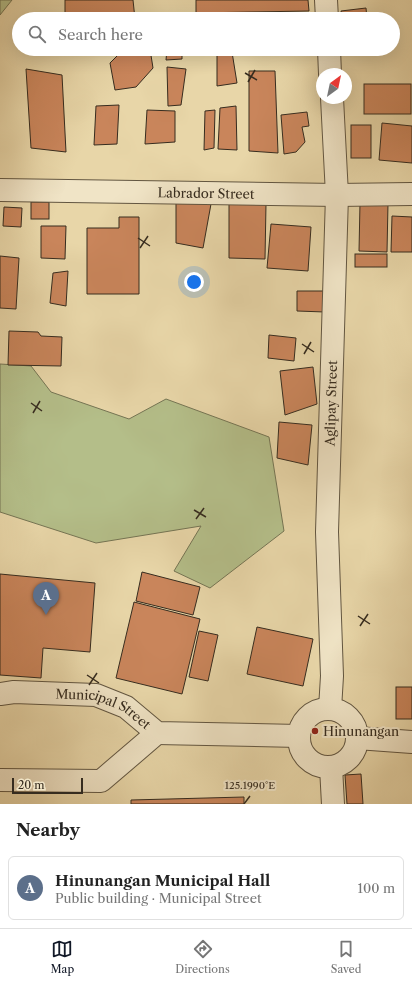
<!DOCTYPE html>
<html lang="en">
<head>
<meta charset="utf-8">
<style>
	body { margin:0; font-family:"Libre Caslon Text",serif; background:#f2f2f2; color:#222 }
	.compass { position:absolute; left:316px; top:68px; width:36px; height:36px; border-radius:50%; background:#fff; box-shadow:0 4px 16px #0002; rotate:33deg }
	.scale { position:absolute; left:12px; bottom:10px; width:71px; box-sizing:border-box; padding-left:4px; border:2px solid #362c1f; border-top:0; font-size:11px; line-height:14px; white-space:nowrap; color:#362c1f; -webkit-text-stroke:3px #f0e4c6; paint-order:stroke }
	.you { position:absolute; left:194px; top:282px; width:14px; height:14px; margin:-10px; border:3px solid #fff; border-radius:50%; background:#1a73e8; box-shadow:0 0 0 6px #1a73e833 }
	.badge { display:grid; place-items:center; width:26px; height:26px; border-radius:50%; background:#111827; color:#fff; font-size:13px; font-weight:700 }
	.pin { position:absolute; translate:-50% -33px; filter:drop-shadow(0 1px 2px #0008) }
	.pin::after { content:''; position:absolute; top:21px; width:14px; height:12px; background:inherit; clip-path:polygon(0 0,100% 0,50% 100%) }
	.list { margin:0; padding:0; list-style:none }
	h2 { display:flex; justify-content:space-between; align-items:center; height:52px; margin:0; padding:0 16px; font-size:17px }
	h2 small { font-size:13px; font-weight:400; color:#767676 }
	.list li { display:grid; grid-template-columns:26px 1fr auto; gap:12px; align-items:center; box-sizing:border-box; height:64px; margin:0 8px 8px; padding:0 8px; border:1px solid #e0e0e0; border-radius:6px }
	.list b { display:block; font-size:15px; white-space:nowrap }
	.list p { margin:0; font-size:13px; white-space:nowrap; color:#767676 }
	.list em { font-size:13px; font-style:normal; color:#767676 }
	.icon { flex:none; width:22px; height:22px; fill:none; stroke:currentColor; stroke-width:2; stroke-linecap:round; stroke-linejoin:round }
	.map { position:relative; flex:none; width:412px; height:804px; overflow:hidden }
	.search { position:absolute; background:#fff; box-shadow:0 4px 16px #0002; left:12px; right:12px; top:12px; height:44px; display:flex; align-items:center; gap:10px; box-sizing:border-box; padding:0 14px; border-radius:22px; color:#767676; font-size:15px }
	.sheet { height:124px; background:#fff }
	nav { display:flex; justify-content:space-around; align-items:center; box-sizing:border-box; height:56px; border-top:1px solid #e0e0e0; background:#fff; font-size:11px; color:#767676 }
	nav a { display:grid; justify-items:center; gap:2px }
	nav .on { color:#111827 }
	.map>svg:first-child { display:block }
</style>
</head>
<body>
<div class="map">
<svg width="412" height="804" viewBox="0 0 412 804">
	<rect width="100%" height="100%" fill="#e8d6a8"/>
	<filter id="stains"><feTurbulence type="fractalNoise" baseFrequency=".005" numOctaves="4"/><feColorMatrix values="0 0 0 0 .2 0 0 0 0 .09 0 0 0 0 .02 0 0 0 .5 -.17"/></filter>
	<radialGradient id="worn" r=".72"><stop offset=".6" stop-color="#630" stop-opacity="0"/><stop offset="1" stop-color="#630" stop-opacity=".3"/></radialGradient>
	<g fill="#b4be89" stroke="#757554">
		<polygon points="0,0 12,0 0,15"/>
		<polygon points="0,364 31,366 51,392 129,419 166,399 269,437 284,531 210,588 174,571 201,526 96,543 0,512"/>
	</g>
	<g fill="#c9855b" stroke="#362c1f">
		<polygon points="65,0 133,0 135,19 65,19"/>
		<polygon points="196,0 308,0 309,11 196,13"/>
		<polygon points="366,8 367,19 343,19 341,11"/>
		<polygon points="302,16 303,19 253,19"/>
		<polygon points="124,49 150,49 153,68 136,87 115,90 110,63"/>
		<polygon points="167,49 182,49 182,59 166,60"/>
		<polygon points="217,52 232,52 237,83 217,86"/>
		<polygon points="167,67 186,69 181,105 168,106"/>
		<polygon points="26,69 62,75 66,152 31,148"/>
		<polygon points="249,71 275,71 278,153 249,151"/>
		<rect x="364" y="84" width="47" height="30"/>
		<polygon points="119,105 117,144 94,145 96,106"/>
		<polygon points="236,106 237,150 218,149 220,108"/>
		<polygon points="147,110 175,111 175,142 145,144"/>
		<polygon points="215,110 214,148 204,150 205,111"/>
		<polygon points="307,112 309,126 302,127 305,142 296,152 284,154 281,115"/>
		<polygon points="382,123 412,126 412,163 379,160"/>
		<rect x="351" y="125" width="20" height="33"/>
		<polygon points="176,200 211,204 203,248 176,243"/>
		<rect x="31" y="202" width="18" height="17"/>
		<polygon points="229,203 266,204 265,259 229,258"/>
		<polygon points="360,203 388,203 387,252 359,251"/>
		<polygon points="4,207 22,208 21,227 3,226"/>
		<polygon points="392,216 412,217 412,252 391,252"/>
		<polygon points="119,217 139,217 139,294 87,294 87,228 119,228"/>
		<polygon points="271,224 311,227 308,271 267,268"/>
		<polygon points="41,226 66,226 65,259 41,258"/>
		<rect x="355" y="254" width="32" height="13"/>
		<polygon points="0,256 19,258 16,309 0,308"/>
		<polygon points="68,271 66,306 50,303 53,273"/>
		<polygon points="297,291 325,291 325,312 297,311"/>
		<polygon points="9,331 38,332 41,336 62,337 61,366 8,365"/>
		<polygon points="269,335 296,338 294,361 268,358"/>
		<polygon points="313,367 317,404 285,415 280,371"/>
		<polygon points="279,422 312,425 308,465 277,458"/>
		<polygon points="142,572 200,587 193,615 136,601"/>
		<polygon points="0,574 95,583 90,652 43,648 41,678 0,675"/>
		<polygon points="134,602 200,619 182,694 116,678"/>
		<polygon points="257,627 313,639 303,686 247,674"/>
		<polygon points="199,631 218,635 208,681 189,677"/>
		<rect x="396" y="687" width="16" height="32"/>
		<polygon points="361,774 363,804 347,804 345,775"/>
		<polygon points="244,797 244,804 131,804 131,800"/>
	</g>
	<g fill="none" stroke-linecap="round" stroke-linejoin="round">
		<g stroke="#625641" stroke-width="24">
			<g id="minor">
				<polyline points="326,0 327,19"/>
				<polyline points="329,49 330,74"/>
				<path id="s1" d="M0 190 337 195 412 194"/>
				<path id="s2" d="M0 694 14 692 96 695 126 707 157 733 299 736"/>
				<path id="s3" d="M330 709 332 676 327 532 337 195 332 98"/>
				<circle cx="328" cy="738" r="29"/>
				<polyline points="357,738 412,742"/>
				<polyline points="331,767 333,804"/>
				<polyline points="0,780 101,781 157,733"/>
			</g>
		</g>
		<use href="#minor" stroke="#f0e4c6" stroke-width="22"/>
	</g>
	<path fill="none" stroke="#362c1f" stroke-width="1.5" d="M245 73 257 80M248 82 255 70M138 238 150 246M140 248 148 236M302 344 314 352M304 354 311 342M31 403 42 411M33 413 40 401M194 510 206 517M196 519 204 508M358 616 370 624M360 626 368 614M87 675 99 683M89 685 97 673M244 804 250 796"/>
	<circle fill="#8f2418" stroke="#f0e4c6" stroke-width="1.5" cx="315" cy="731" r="4"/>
	<g text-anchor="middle" stroke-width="4" stroke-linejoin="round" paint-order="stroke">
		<g font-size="13" fill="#362c1f" stroke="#f0e4c6">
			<text dy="5" stroke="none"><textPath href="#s1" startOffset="206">Labrador Street</textPath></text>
			<text dy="5" stroke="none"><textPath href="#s3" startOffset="306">Aglipay Street</textPath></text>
			<text dy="5" stroke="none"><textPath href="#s2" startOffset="107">Municipal Street</textPath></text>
		</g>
		<g font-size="13" fill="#362c1f" stroke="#f0e4c6" text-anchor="start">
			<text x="323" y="736">Hinunangan</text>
		</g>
	</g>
	<g font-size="10" text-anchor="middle" fill="#362c1f" stroke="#f0e4c6" stroke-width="4" stroke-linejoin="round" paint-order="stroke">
		<text x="250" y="789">125.1990°E</text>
	</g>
	<rect width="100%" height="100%" filter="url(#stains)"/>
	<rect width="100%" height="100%" fill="url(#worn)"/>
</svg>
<svg class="compass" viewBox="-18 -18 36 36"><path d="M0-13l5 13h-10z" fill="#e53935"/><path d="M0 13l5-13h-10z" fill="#767676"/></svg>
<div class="scale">20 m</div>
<div class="you"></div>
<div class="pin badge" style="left:46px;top:615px;background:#5c6f8a">A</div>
<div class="search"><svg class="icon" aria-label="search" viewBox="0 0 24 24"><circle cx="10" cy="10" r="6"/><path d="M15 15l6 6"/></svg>Search here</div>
</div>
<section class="sheet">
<h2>Nearby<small></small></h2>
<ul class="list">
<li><span class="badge" style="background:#5c6f8a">A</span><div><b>Hinunangan Municipal Hall</b><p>Public building · Municipal Street</p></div><em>100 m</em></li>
</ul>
</section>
<nav>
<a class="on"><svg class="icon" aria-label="map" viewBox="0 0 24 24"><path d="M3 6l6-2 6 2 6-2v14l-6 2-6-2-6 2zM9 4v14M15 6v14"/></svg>Map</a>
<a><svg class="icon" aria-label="directions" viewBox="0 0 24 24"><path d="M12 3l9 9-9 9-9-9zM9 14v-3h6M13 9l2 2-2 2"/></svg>Directions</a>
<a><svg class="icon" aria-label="saved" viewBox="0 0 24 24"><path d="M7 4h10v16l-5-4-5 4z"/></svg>Saved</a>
</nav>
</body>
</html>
